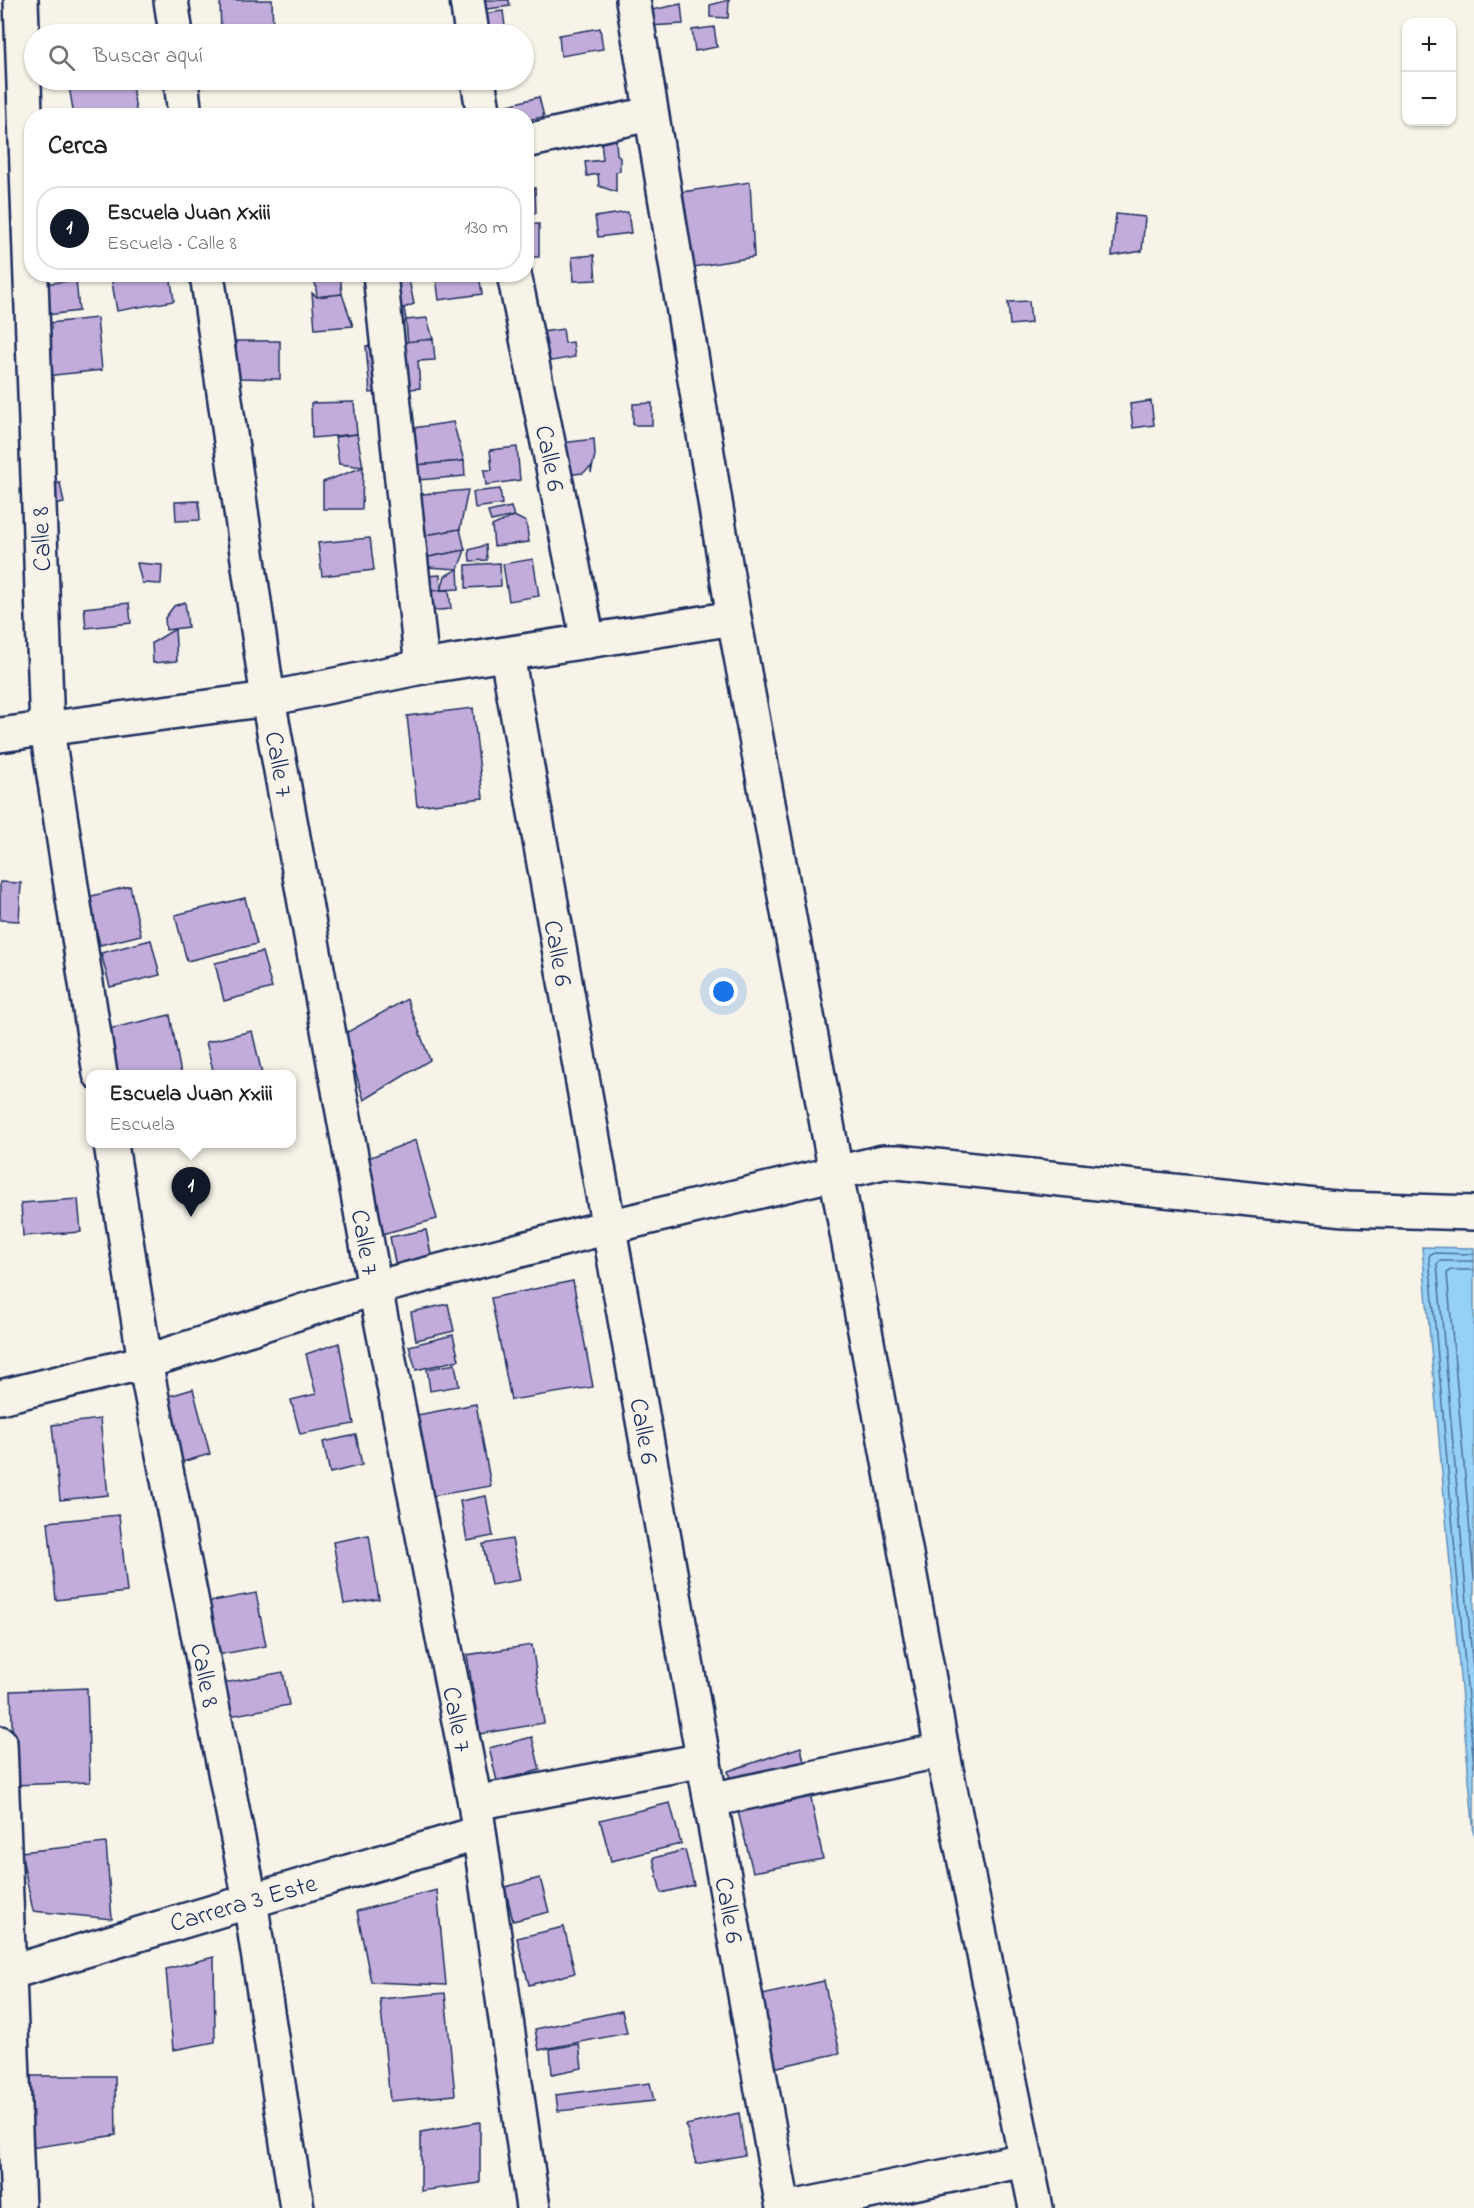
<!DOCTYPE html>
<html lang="es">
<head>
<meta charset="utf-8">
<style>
	body { margin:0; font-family:"Indie Flower",sans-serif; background:#f6f6f6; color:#202124 }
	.controls { position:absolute; right:18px; top:18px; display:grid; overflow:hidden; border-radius:12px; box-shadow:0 2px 4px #0004 }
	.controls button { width:54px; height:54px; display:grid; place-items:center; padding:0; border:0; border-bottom:2px solid #e0e0e0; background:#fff; color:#202124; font:30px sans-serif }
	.you { position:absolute; left:724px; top:992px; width:21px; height:21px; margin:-15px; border:4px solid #fff; border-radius:50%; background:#1a73e8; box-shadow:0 0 0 9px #1a73e833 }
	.badge { display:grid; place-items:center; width:39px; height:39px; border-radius:50%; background:#111827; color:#fff; font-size:20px; font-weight:700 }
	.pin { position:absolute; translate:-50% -50px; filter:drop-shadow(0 2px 3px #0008) }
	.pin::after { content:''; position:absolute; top:32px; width:21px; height:18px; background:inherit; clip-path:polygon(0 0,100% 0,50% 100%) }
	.popup { position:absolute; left:86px; top:1070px; width:210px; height:78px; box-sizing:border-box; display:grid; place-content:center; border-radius:12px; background:#fff; filter:drop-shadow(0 2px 4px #0005); font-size:20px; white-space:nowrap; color:#757577 }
	.popup b { font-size:22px; color:#202124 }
	.popup::after { content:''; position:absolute; left:50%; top:100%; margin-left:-12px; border:12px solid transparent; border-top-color:#fff }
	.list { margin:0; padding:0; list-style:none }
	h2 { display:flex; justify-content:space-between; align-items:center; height:78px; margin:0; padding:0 24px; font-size:26px }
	h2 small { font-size:20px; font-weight:400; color:#757577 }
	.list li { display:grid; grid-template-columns:39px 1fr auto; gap:18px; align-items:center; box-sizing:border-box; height:84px; margin:0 12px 12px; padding:0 12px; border:2px solid #e0e0e0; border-radius:24px }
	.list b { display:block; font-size:22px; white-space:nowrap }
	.list p { margin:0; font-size:20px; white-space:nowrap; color:#757577 }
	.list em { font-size:20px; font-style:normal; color:#757577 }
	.icon { flex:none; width:33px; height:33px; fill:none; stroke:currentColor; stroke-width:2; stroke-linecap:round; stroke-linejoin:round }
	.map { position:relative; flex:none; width:1474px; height:2208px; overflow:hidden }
	.search { position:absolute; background:#fff; box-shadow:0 2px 4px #0004; left:24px; top:24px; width:510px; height:66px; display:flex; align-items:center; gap:15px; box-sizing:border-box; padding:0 21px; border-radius:33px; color:#757577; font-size:22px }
	.panel { position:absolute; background:#fff; box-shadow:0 2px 4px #0004; left:24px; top:108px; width:510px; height:174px; border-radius:24px }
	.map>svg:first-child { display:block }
</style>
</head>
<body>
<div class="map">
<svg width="1474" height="2208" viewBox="0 0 1474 2208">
	<rect width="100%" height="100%" fill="#f7f3e8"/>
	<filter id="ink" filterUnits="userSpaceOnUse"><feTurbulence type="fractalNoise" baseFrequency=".0167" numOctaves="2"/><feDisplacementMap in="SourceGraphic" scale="12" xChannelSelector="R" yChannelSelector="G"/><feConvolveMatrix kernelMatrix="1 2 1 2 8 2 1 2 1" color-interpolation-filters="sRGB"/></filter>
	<g filter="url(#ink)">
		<polygon fill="#95d0f5" stroke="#6490b9" stroke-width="1.5" points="1422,1247 1474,1248 1474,1835"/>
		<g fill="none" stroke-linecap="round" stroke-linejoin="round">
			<g stroke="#4c6f9a" stroke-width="1.5">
				<polyline points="1474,1254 1432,1253 1429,1256 1474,1766"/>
				<polyline points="1474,1261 1440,1261 1437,1264 1474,1681"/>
				<polyline points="1474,1270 1450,1270 1447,1273 1474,1578"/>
			</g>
		</g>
		<g fill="#c2acdb" stroke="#1b2f5e" stroke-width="1.5">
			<polygon points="220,0 272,0 273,34 221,34"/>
			<polygon points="470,0 509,0 510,6 472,11"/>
			<polygon points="729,0 728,18 710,17 710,5"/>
			<polygon points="681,4 683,24 649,26 647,11"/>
			<polygon points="503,11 506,34 483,34 481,14"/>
			<polygon points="714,27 717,47 695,51 692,30"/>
			<polygon points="600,28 603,49 561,56 559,35"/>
			<polygon points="68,80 131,80 137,116 74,116"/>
			<polygon points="539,97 544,117 526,120 526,116 509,116 508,105"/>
			<polygon points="615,129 617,154 620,158 620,171 616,172 616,192 599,186 598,174 587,176 585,162 603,160 600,131"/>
			<polygon points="750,182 754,257 688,268 682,192"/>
			<polygon points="526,188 535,188 536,213 526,213"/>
			<polygon points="628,212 631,233 598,237 595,217"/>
			<polygon points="1116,214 1145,217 1142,251 1112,256"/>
			<rect x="526" y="224" width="13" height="33"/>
			<polygon points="594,255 596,280 574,281 572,257"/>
			<polygon points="129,274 170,274 174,301 117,311 111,277"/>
			<polygon points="314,274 340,274 342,294 317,297"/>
			<polygon points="379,274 409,274 409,280 380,283"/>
			<polygon points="447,274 479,274 482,294 439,300 436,276"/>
			<polygon points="76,280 79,311 39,316 35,285"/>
			<polygon points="409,280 414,304 404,308 385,309 370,288"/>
			<polygon points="312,293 317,297 342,294 353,326 315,329"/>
			<polygon points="1029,301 1031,323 1010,325 1008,302"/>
			<polygon points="404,308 406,320 404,324 385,324 385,309"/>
			<polygon points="97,318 102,370 45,376 39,324"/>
			<polygon points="427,318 433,339 408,345 406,320"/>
			<polygon points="563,329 565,343 573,342 575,357 546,362 542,332"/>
			<polygon points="433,339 435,360 418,361 420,388 370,393 366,346"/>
			<polygon points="236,341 280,341 280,379 236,378"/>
			<polygon points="1151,401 1154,425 1133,428 1130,404"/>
			<polygon points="354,402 357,434 312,438 311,403"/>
			<polygon points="652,403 652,425 633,425 633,404"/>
			<polygon points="453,422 464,461 404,466 400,430"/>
			<polygon points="357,434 363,467 339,464 335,437"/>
			<polygon points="594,439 595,455 591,473 591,467 583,473 565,475 562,443"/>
			<polygon points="517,447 520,480 486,485 484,470 492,470 490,450"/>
			<polygon points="464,461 465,476 406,481 404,466"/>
			<polygon points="363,467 362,509 323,509 323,482"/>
			<polygon points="60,483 64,503 42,508 39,487"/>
			<polygon points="500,489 502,504 475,508 473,492"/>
			<polygon points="468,490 460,529 420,536 412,495"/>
			<polygon points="199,501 200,520 176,521 175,502"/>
			<polygon points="511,507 514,516 491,521 488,512"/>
			<polygon points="514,516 526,522 529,542 494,546 492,526"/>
			<polygon points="460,529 465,550 424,558 420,536"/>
			<polygon points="370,538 374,570 322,576 318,543"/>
			<polygon points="486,545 487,560 470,561 469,550"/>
			<polygon points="465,550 458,569 427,567 424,558"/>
			<polygon points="533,559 539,596 509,601 503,564"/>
			<polygon points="137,563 162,565 161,584 142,583"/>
			<polygon points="500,563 501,586 466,588 466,565"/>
			<polygon points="458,569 459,589 441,590 445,576"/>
			<polygon points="440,575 441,590 427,591 426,576"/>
			<polygon points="449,590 451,609 428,611 427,591"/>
			<polygon points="185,602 188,627 166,630 165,618 174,606"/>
			<polygon points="129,603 131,623 86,628 84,608"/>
			<polygon points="175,629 177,661 153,663 152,643"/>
			<polygon points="473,708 483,798 417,806 407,716"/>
			<polygon points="0,882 21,883 19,921 0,920"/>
			<polygon points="130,886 141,935 100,945 88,897"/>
			<polygon points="245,898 257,944 187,961 175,915"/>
			<polygon points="151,940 160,975 110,987 101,953"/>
			<polygon points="262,952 272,988 224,1001 215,963"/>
			<polygon points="407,999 430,1060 364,1100 344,1034"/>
			<polygon points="170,1015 181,1074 114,1074 104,1030"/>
			<polygon points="252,1031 262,1074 214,1074 206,1042"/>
			<polygon points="416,1140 437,1219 382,1234 363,1160"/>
			<polygon points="78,1199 81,1232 23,1236 21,1203"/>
			<polygon points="426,1230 432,1259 396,1267 390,1237"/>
			<polygon points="573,1281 593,1387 511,1400 491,1298"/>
			<polygon points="448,1304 454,1331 416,1340 411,1312"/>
			<polygon points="453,1335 459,1360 416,1370 409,1346"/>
			<polygon points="339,1343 354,1424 300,1434 291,1400 316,1394 306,1354"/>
			<polygon points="455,1364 459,1386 430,1391 427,1369"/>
			<polygon points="193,1389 210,1454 172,1465 153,1401"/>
			<polygon points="476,1404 491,1486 432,1496 417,1415"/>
			<polygon points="100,1419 108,1495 60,1500 52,1425"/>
			<polygon points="356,1435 362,1465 330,1473 323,1442"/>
			<polygon points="486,1496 493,1536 467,1541 460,1501"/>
			<polygon points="119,1515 127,1592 56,1600 48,1522"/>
			<polygon points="369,1535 379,1599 344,1604 333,1542"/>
			<polygon points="512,1539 520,1580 491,1585 483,1544"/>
			<polygon points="256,1593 266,1646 212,1656 202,1603"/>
			<polygon points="532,1645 544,1723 480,1734 467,1655"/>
			<polygon points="283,1672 289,1705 219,1718 213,1685"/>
			<polygon points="87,1688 90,1782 14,1785 11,1691"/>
			<polygon points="532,1737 540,1770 497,1781 489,1748"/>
			<polygon points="801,1747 823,1859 753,1872 728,1771"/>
			<polygon points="670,1803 681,1844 611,1861 600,1820"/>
			<polygon points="106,1843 112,1919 33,1911 21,1852"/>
			<polygon points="685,1850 694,1885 661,1893 653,1858"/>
			<polygon points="540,1878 549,1912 513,1921 505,1887"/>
			<polygon points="437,1890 446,1985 371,1982 357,1911"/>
			<polygon points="564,1927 575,1973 529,1985 517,1938"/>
			<polygon points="214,1957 215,2042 173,2050 166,1969"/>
			<polygon points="824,1981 840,2053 773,2068 758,1996"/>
			<polygon points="445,1993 455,2095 390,2101 380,1999"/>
			<polygon points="622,2011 627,2033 539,2050 535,2029"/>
			<polygon points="579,2044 582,2068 552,2074 550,2049"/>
			<polygon points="26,2076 115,2076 116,2135 31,2148"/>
			<polygon points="650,2083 654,2101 558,2111 556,2095"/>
			<polygon points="739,2113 745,2155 696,2164 686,2125"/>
			<polygon points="480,2122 480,2183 421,2191 421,2132"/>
		</g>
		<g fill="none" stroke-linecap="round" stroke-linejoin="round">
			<g stroke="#1b2f5e" stroke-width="38">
				<g id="minor">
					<polyline points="21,0 47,730 100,1074"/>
					<polyline points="171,0 176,34"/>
					<polyline points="467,0 472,34"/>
					<polyline points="633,0 734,618 942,1750 1036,2208"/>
					<polyline points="181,80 185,116"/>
					<polyline points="478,80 484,116"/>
					<polyline points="526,141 650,114"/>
					<polyline points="207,274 268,699 375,1288 475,1803 533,2208"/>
					<polyline points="380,274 422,667"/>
					<polyline points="514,274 588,641"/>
					<polyline points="507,655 783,2208"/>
					<polyline points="0,735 268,699 422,667 734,618"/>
					<polyline points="111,1144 145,1362 250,1900 297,2208"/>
					<polyline points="0,1397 145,1362 375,1288 608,1227 883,1162 898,1162 1345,1209 1474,1213"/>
					<polyline points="0,1743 18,2208"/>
					<polyline points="711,1800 942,1750"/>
					<polyline points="475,1803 704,1760"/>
					<polyline points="8,1973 479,1833"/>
					<polyline points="791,2208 1025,2160"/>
				</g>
			</g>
			<use href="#minor" stroke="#f7f3e8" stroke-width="33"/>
		</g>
	</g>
	<g text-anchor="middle" stroke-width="5" stroke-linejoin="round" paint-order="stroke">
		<g font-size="26" fill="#1b2f5e" stroke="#f7f3e8">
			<text transform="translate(551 458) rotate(79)" y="9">Calle 6</text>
			<text transform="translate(40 539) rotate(-92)" y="9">Calle 8</text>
			<text transform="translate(280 764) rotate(80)" y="9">Calle 7</text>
			<text transform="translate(559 953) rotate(80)" y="9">Calle 6</text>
			<text transform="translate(366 1242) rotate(80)" y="9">Calle 7</text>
			<text transform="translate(645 1431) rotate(80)" y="9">Calle 6</text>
			<text transform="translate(206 1675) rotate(79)" y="9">Calle 8</text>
			<text transform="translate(458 1719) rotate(79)" y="9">Calle 7</text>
			<text transform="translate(243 1902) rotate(-16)" y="9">Carrera 3 Este</text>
			<text transform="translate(730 1910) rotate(80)" y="9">Calle 6</text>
		</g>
	</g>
</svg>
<div class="controls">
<button>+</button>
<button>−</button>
</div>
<div class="you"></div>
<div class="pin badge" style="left:191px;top:1217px">1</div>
<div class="popup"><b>Escuela Juan Xxiii</b>Escuela</div>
<div class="search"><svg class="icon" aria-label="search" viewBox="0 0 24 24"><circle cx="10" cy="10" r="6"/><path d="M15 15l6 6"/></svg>Buscar aquí</div>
<section class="panel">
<h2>Cerca<small></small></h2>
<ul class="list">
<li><span class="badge">1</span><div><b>Escuela Juan Xxiii</b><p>Escuela · Calle 8</p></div><em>130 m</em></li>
</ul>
</section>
</div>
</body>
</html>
